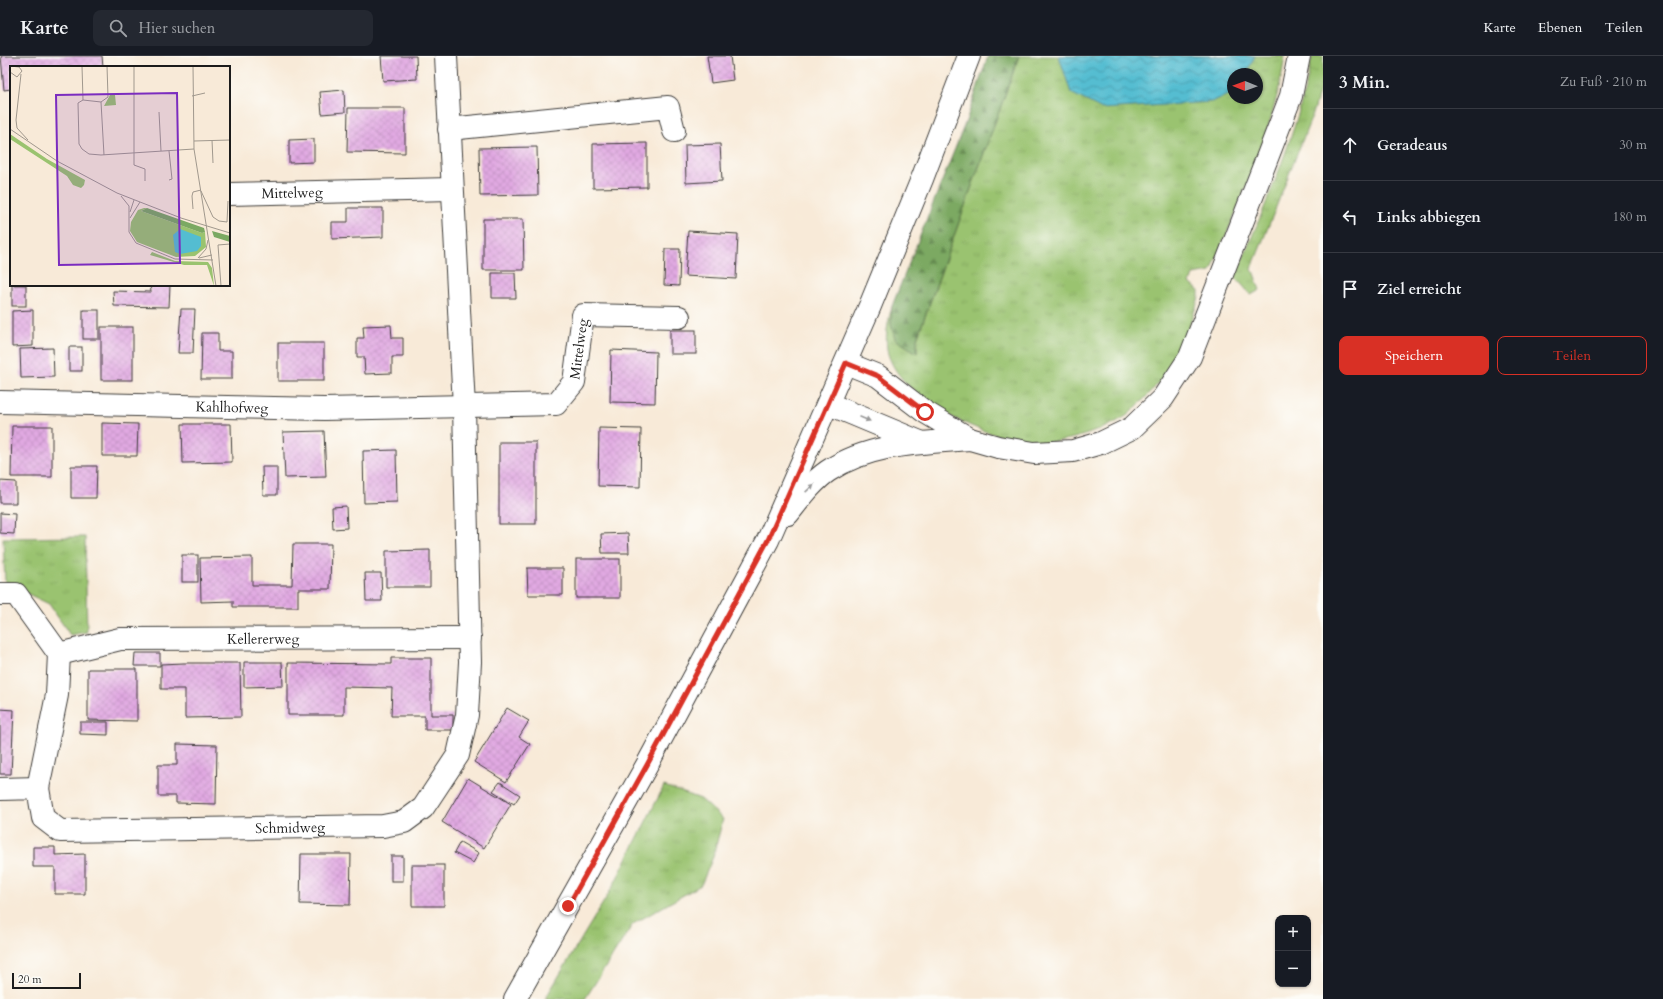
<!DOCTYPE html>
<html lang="de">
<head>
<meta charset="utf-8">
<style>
	body { margin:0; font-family:Cardo,serif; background:#242831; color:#f1f3f6 }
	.controls { position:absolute; right:12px; bottom:12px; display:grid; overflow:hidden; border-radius:8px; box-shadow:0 1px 3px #0004 }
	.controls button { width:36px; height:36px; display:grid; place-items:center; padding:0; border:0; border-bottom:1px solid #363941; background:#171b24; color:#f1f3f6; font:20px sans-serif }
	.compass { position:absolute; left:1227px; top:12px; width:36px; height:36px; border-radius:50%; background:#171b24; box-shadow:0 1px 3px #0004; rotate:271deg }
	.scale { position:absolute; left:12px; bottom:10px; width:69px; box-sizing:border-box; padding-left:4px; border:2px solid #1c1c1c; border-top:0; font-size:11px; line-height:14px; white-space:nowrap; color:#1c1c1c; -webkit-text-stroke:3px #fdfcf7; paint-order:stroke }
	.stop { position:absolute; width:12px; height:12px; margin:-9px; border:3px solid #d93025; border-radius:50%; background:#fff }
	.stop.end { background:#d93025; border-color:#fff; box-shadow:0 1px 4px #0008 }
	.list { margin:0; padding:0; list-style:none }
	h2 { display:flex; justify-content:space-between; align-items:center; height:52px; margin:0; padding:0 16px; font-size:17px }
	h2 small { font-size:13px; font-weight:400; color:#9ea1a6 }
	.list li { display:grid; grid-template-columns:26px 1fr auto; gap:12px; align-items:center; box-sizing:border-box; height:72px; padding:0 16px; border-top:1px solid #363941 }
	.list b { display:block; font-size:15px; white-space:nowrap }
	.list em { font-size:13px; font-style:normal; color:#9ea1a6 }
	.actions { display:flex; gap:8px; padding:12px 16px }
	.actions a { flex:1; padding:9px 0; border:1px solid #d93025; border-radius:8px; text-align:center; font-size:14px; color:#d93025 }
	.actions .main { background:#d93025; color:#fff }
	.icon { flex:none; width:22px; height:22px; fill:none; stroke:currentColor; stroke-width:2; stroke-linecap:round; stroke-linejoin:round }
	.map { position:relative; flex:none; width:1323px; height:943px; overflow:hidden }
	header { display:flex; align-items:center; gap:24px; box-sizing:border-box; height:56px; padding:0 20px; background:#171b24; border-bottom:1px solid #363941 }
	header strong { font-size:19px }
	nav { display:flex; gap:22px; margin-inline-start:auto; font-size:14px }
	.search { width:280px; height:36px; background:#242831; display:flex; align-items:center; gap:10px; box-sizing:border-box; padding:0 14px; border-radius:8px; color:#9ea1a6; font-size:15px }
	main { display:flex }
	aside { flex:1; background:#171b24 }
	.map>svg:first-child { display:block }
</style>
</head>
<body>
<header>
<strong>Karte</strong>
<div class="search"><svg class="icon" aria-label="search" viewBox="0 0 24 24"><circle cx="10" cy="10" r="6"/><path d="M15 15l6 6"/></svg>Hier suchen</div>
<nav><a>Karte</a><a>Ebenen</a><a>Teilen</a></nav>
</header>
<main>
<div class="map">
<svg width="1323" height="943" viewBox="0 0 1323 943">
	<defs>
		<pattern id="grass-tufts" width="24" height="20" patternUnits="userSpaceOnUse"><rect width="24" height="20" fill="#9ac36f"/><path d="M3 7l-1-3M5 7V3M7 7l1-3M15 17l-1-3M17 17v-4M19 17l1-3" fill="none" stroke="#84a760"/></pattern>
		<pattern id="forest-firs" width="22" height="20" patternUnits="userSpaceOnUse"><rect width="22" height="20" fill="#7ba962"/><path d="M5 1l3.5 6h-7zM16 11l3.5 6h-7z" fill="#648950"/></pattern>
		<pattern id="water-waves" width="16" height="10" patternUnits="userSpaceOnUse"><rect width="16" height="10" fill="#54bdd1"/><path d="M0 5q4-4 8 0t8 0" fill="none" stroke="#4599a9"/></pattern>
		<pattern id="building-cross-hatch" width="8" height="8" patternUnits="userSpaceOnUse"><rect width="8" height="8" fill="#e1a9e2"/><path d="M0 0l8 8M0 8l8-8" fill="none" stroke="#c091c1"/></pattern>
	</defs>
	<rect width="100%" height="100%" fill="#fdfcf7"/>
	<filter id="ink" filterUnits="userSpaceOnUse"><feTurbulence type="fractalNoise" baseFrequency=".025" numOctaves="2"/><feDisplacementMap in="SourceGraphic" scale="8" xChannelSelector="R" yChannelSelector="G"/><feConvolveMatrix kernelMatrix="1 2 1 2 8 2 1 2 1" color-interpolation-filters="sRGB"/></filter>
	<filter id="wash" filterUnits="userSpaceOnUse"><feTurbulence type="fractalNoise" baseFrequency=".012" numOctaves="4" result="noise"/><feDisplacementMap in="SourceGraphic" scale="16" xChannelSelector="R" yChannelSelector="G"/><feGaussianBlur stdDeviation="0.9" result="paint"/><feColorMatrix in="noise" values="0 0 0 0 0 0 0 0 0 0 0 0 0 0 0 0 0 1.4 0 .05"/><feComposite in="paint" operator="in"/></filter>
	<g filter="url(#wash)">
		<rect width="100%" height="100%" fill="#f8ead8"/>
		<g fill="url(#grass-tufts)" stroke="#5b7046" fill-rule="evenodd">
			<path d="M1019 0H1285C1274 75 1239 146 1211 216L1193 219 1190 227 1199 235V241C1186 284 1172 317 1139 348 1134 353 1129 359 1123 362 1098 377 1060 389 1031 386 984 382 903 346 888 298 884 283 888 265 892 250L891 268 895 283 917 297V283ZM1233 18H1257V42H1233Z"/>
			<path d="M1312 0H1323V23L1314 55 1252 212 1260 234 1251 239 1235 221C1265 149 1298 78 1312 0Z"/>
			<polygon points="85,481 87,576 70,579 49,548 5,527 3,482"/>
			<polygon points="664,730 701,743 723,763 713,801 701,829 633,868 585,943 545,943 612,832"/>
		</g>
		<polygon fill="url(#forest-firs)" stroke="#4c623f" points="988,0 1019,0 917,282 917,297 895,283 891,268 892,250 966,65"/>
		<polygon fill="url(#water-waves)" stroke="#386c76" points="1059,0 1255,0 1246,18 1233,18 1233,37 1211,46 1102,53 1071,37"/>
		<g id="blocks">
			<g fill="url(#building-cross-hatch)">
				<polygon points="1,0 102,0 103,11 11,11 11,33 4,34"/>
				<polygon points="381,0 416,0 417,23 383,25"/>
				<polygon points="707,0 730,0 733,24 711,27"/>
				<polygon points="344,34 345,56 322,58 320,36"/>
				<polygon points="348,52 405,52 405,97 347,96"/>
				<polygon points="314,83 314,106 289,107 289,84"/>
				<polygon points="647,87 647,131 593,132 593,88"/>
				<polygon points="720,88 722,125 686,127 685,89"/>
				<polygon points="537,91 538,139 480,140 479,92"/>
				<polygon points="348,152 383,152 383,181 332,183 332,166 348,166"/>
				<polygon points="483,163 523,163 524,214 483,214"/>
				<polygon points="688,175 738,178 736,223 685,220"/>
				<polygon points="665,193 680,193 679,230 664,229"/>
				<polygon points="492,217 515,217 516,242 492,242"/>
				<rect x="12" y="229" width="14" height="21"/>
				<polygon points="150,229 170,229 169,251 114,250 113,235 151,236"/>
				<polygon points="181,253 195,253 193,297 178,297"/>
				<polygon points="33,254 33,290 12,291 12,255"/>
				<rect x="83" y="254" width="16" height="29"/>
				<polygon points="391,269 392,282 403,282 403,301 392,301 392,317 365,318 364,301 357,301 357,282 364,282 363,270"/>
				<rect x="101" y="271" width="32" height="53"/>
				<rect x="670" y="274" width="26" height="24"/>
				<polygon points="202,277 218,277 218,295 232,295 232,323 201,323"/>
				<rect x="278" y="287" width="46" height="38"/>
				<rect x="69" y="291" width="13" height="24"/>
				<polygon points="53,292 54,321 21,322 20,293"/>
				<polygon points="611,294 656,296 655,347 610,346"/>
				<polygon points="102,367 138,368 137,400 102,400"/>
				<polygon points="182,368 231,368 232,406 183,407"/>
				<polygon points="12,370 52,370 52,421 11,421"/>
				<polygon points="599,372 641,373 640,431 598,430"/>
				<polygon points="324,375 326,421 285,422 283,376"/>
				<rect x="499" y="386" width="37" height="82"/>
				<polygon points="396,394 397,446 364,447 363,395"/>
				<polygon points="71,410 97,410 96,442 71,442"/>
				<polygon points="262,411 277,411 277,439 263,439"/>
				<polygon points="0,425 16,426 16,447 0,447"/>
				<polygon points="346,450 347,472 333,473 332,451"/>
				<polygon points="0,457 15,458 14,478 0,477"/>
				<polygon points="628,477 629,497 602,497 601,478"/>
				<polygon points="293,488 331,488 330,533 298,533 298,551 233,551 233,545 201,546 200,502 252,501 252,529 292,529"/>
				<polygon points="430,494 430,531 386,531 386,495"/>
				<rect x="182" y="499" width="16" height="27"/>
				<rect x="576" y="503" width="44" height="39"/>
				<polygon points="527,512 563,512 563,539 528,539"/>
				<polygon points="365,517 381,517 382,545 366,545"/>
				<polygon points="135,597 160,597 160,610 134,610"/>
				<polygon points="391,602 431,602 431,659 453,659 453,674 425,674 425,660 391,660 392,632 344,631 344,659 288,659 288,607 391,608"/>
				<polygon points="244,606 282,606 283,630 244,631"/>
				<polygon points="184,607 240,607 241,661 185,662 185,633 161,633 161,608"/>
				<polygon points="88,613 137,613 137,665 88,664"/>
				<polygon points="507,652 529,665 519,681 530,688 506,726 474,706"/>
				<polygon points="0,653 14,654 11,718 0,718"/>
				<polygon points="80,666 108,666 108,679 80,678"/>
				<polygon points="177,688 217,689 216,748 176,747 176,740 158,740 158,709 177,709"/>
				<polygon points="468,722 511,748 484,792 442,766"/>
				<polygon points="500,726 520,739 514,748 493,735"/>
				<polygon points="460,786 479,797 473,807 454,797"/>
				<polygon points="33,791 55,791 55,799 85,798 85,838 55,838 55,811 33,811"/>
				<polygon points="301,798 351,798 350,849 300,848"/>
				<rect x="391" y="800" width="12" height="25"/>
				<rect x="412" y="809" width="32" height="41"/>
			</g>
		</g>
	</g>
	<g filter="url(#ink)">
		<use href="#blocks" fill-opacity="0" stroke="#3d3b38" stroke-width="1"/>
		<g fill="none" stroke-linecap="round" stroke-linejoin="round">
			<g stroke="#3d3b38" stroke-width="24">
				<g id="minor">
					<polyline points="449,73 668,51 674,75"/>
					<path id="s1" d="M229 138 452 133"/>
					<path id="s2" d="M0 346 324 353 556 348 574 326 583 259 679 261"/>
					<polyline points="0,538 16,538 59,598 57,639 38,732"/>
					<path id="s3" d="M59 598 120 583 470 582"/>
					<path id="s4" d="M0 733 38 732 43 762 60 775 383 770 404 766 423 752 458 699 467 659 470 606 464 351 446 0"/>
				</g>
			</g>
			<g stroke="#3d3b38" stroke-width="24">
				<g id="major">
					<polyline points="846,307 878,320 925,356 970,383 998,391 1034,397 1073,395 1101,387 1132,372 1163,342 1190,301 1291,40 1299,0"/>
					<polyline points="829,348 920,386"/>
					<path d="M788 458C800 443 812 426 828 415 870 387 922 387 970 383"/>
					<polyline points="515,943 647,709 768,484 870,250 922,123 969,0"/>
				</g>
			</g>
			<use href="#minor" stroke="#fff" stroke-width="22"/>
			<use href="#major" stroke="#fff" stroke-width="22"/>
		</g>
		<defs><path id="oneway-solid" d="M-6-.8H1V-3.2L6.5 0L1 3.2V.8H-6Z"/></defs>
		<g fill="#999">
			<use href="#oneway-solid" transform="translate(865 363) rotate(23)"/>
			<use href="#oneway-solid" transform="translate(810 432) rotate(-43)"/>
		</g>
	</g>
	<g fill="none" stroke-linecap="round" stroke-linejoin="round" filter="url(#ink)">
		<polyline stroke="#d93025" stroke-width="5" points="568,850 647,709 768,484 846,307 878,320 925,356"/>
	</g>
	<g text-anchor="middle" stroke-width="3.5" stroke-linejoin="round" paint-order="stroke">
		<g font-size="14" fill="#1c1c1c" stroke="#fdfcf7">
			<text dy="5" stroke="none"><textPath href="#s1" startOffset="63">Mittelweg</textPath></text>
			<text dy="5" stroke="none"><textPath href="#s2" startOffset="618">Mittelweg</textPath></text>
			<text dy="5" stroke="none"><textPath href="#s2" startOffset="232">Kahlhofweg</textPath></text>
			<text dy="5" stroke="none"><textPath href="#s3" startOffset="206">Kellererweg</textPath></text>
			<text dy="5" stroke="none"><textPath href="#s4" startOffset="320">Schmidweg</textPath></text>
		</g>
	</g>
	<g transform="translate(10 10)">
		<rect width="220" height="220" fill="#f8ead8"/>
		<path d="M100 29H105L106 39 94 40ZM0 68 37 93 75 114 74 119 71 122 63 119 57 110 0 73ZM134 142H137L131 145 192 167 195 166 196 181 185 190 166 191 127 176 120 165 121 156 128 144ZM142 186 165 195 198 196 202 202 204 220 197 199H174L140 189Z" fill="#9ac36f"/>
		<path d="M137 142 194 162 195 166 192 167 131 145ZM202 165 220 170V176L204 171Z" fill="#7ba962"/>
		<path d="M170 163 191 171V180L187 185 170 188 165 186 163 169Z" fill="#54bdd1"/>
		<path fill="none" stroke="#a0988d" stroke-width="1" d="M0 0 9 1 12 5 7 11 0 6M72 0 73 34 68 37 69 78 72 83 79 88 91 89 184 83M124 0V99L135 103V115M183 0 184 83 206 220M11 8 6 54 7 62 18 74M182 30 195 27M73 34 91 36 98 31 97 0M91 36 94 89M149 46 151 85M0 63 47 95 107 127 171 152 220 167M202 74 203 97M184 75 220 74M159 85 162 113 159 114M191 125 203 151 209 155 217 156 218 135M111 130 119 140V166L126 177 165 193 203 194M183 143 182 130 183 126 191 124M120 146 124 134M120 152 130 136M188 192 196 183 198 174M189 192 202 189M211 220 208 179 220 178"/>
		<path fill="#7b2cbf" fill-opacity="0.15" stroke="#7b2cbf" stroke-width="2" d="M167 27 170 197 49 199 46 29Z"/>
		<rect width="220" height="220" fill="none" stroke="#1c1c1c" stroke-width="2"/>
	</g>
</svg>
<div class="controls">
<button>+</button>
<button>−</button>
</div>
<svg class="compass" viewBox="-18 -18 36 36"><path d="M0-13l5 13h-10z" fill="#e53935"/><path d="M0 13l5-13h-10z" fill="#9ea1a6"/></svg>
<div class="scale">20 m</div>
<div class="stop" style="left:925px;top:356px"></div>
<div class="stop end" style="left:568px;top:850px"></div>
</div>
<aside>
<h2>3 Min.<small>Zu Fuß · 210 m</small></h2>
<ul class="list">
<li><svg class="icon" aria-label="ahead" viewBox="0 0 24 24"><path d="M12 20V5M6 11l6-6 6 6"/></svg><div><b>Geradeaus</b></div><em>30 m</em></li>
<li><svg class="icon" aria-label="left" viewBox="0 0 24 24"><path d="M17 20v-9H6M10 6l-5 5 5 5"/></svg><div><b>Links abbiegen</b></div><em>180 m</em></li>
<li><svg class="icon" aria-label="arrive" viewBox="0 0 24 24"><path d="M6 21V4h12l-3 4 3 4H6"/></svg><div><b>Ziel erreicht</b></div></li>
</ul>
<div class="actions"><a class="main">Speichern</a><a>Teilen</a></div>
</aside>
</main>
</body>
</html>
